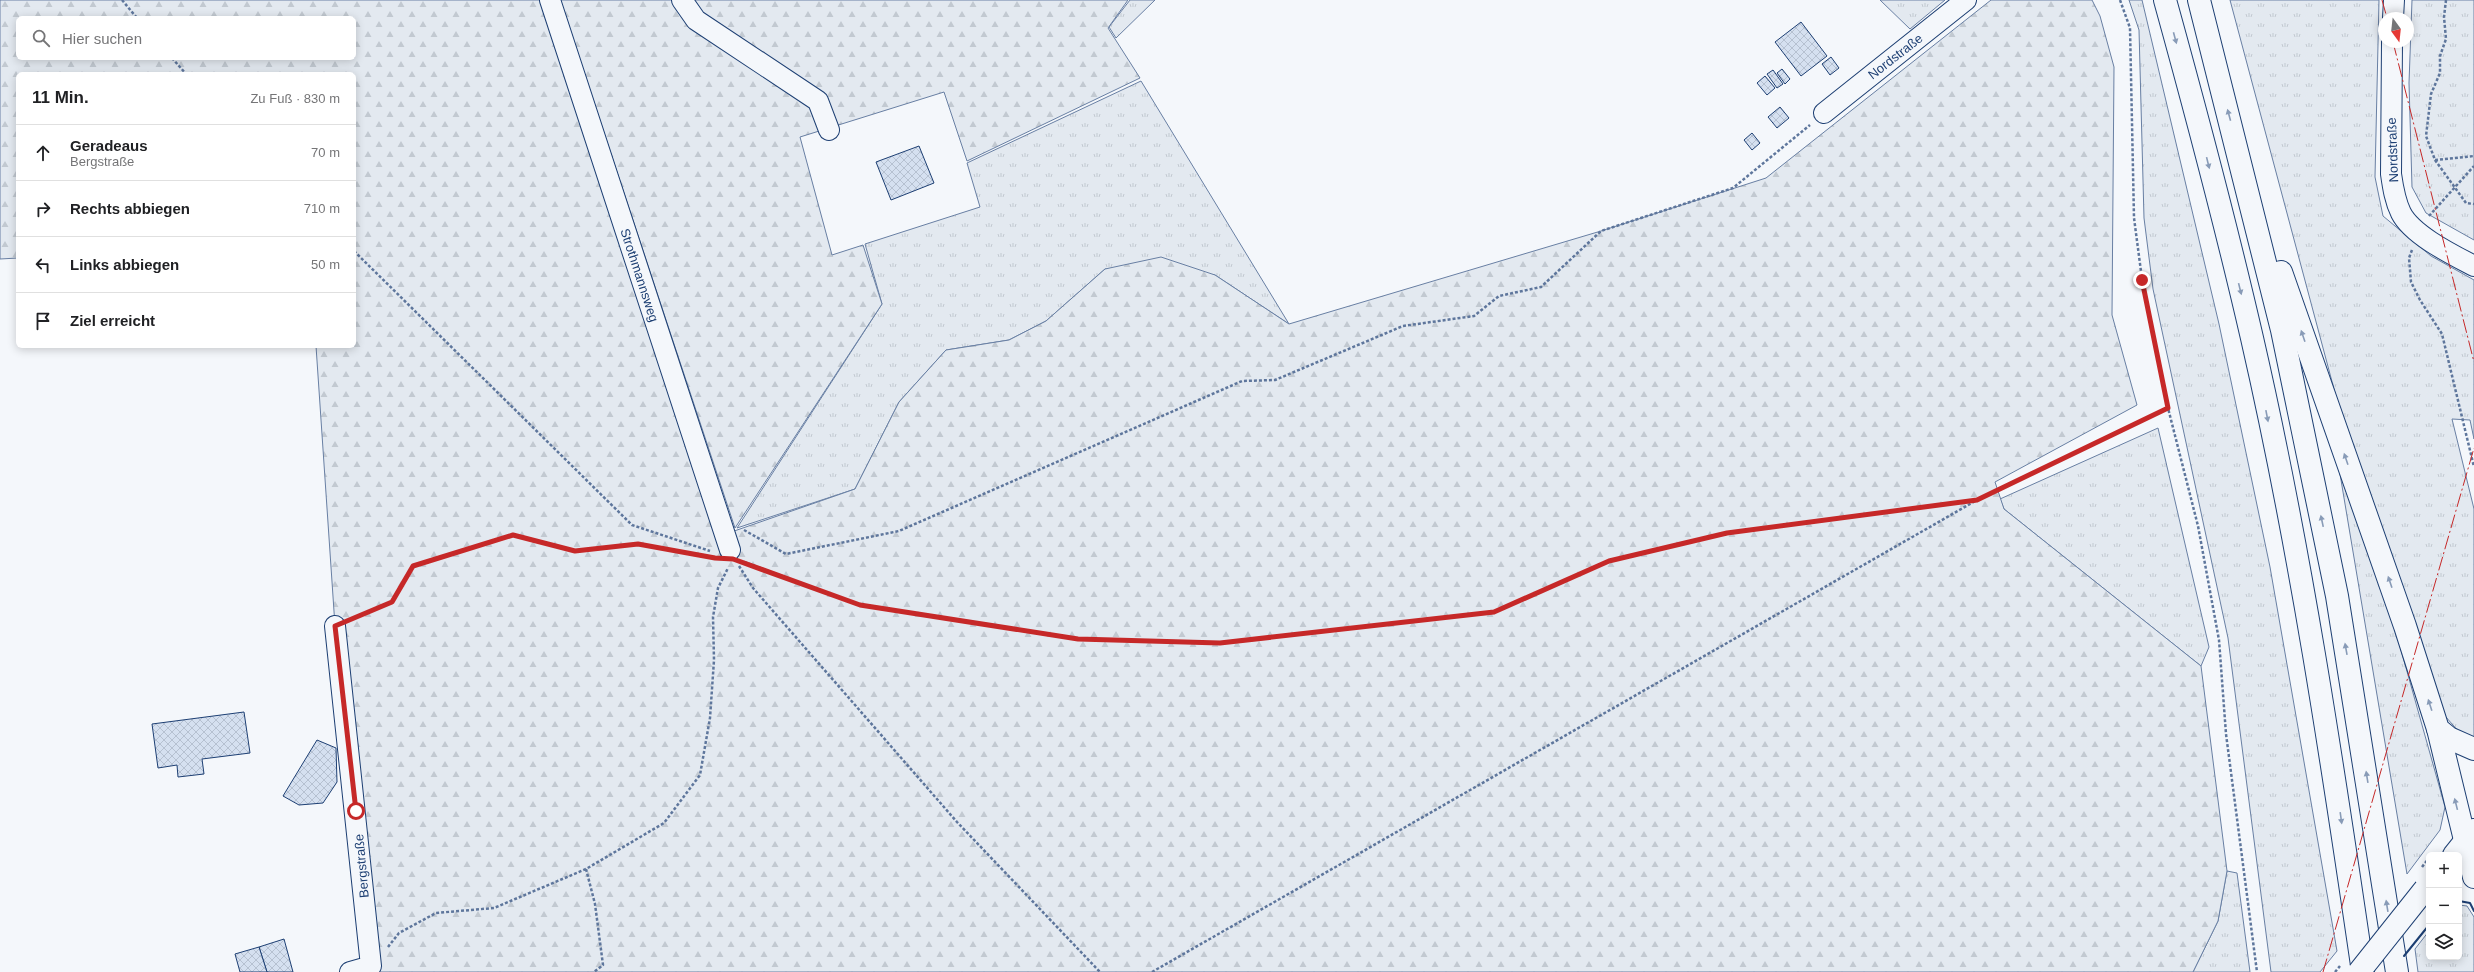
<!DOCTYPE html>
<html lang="de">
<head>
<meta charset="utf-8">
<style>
	body { margin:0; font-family:Arial,sans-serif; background:#f6f6f6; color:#202124 }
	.controls { position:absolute; right:12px; bottom:12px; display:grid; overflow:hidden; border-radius:6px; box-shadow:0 2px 10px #0003 }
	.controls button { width:36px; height:36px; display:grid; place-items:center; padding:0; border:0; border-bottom:1px solid #e0e0e0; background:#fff; color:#202124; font:20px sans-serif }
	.compass { position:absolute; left:2378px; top:12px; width:36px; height:36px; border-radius:50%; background:#fff; box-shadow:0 2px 10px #0003; rotate:165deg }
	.stop { position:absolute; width:12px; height:12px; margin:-9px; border:3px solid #c62828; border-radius:50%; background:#fff }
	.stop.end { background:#c62828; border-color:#fff; box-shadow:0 1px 4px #0008 }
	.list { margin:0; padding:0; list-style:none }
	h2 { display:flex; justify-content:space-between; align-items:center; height:52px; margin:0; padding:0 16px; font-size:17px }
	h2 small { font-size:13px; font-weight:400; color:#757577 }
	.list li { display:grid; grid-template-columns:26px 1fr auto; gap:12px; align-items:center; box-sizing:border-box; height:56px; padding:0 16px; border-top:1px solid #e0e0e0 }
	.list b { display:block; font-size:15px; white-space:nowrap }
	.list p { margin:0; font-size:13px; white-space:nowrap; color:#757577 }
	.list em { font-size:13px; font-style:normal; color:#757577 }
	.icon { flex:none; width:22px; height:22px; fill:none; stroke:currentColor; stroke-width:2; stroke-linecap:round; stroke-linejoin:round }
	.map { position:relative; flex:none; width:2474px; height:972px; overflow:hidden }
	.search { position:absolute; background:#fff; box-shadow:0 2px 10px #0003; left:16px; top:16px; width:340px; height:44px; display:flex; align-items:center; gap:10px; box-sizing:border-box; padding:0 14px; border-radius:6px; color:#757577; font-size:15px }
	.panel { position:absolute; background:#fff; box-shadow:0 2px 10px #0003; left:16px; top:72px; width:340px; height:276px; border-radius:6px }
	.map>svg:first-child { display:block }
</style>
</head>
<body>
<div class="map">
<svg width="2474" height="972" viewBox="0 0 2474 972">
	<defs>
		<pattern id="grass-tufts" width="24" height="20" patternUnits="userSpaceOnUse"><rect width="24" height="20" fill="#e3e9f0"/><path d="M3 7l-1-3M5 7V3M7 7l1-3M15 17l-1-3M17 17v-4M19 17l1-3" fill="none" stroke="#c2c9d1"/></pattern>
		<pattern id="forest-firs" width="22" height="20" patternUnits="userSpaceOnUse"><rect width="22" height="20" fill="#e3e9f0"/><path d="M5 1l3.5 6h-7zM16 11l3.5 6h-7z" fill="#c2c9d1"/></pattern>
		<pattern id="building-cross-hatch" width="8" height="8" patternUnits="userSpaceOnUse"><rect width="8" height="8" fill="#d5e0f0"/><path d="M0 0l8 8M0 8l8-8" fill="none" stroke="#b6c1d1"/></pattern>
	</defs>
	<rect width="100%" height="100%" fill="#f4f7fb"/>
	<g fill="url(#grass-tufts)" stroke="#687fa3">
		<polygon points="1130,0 1155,0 1116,38 1109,27"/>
		<polygon points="1880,0 1945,0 1910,29"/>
		<polygon points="2129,0 2142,0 2219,324 2270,567 2337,951 2320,972 2271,972 2228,638 2153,289 2144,218 2139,30"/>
		<polygon points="2230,0 2379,0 2375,177 2383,216 2431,256 2474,280 2474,439 2470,420 2452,419 2474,509 2474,740 2460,733 2445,716 2338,404"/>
		<polygon points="2412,0 2474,0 2474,240 2426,213 2412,187 2409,83"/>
		<polygon points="1141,81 1289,324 1215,275 1105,269 1046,321 1009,340 946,350 899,402 855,489 737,528 882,304 865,244 980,207 967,163"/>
		<polygon points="2158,428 2209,647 2201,666 2004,509 2000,499"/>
		<polygon points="2340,474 2394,625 2445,807 2440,830 2407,874"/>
		<polygon points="2227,871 2237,873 2250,972 2193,972 2218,921"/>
		<polygon points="2459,905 2467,906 2474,917 2474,972 2418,972 2415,949 2429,931 2429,957 2459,957"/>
	</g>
	<g fill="url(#forest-firs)" stroke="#687fa3" fill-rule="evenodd">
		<path d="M0 0H541L717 537 855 489 899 402 946 350 1009 340 1046 321 1105 269 1161 257 1215 275 1289 324 1601 231 1766 178 1991 0H2092L2100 16 2114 67 2112 315 2137 405 1995 482 2004 509 2201 666 2227 871 2218 921 2193 972H372L335 626 316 346H354V74H18V258L0 259ZM18 18H354V58H18Z"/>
		<polygon points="560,0 1128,0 1108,28 1140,78 967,161 944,92 800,137 832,255 863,245 882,304 735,528"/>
	</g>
	<g fill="url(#building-cross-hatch)" stroke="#1d3f73">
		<polygon points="1801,22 1827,56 1801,76 1775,42"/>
		<polygon points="1831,57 1839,68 1830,75 1822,64"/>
		<polygon points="1782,69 1790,79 1785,84 1777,73"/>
		<polygon points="1773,70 1783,84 1777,88 1767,74"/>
		<polygon points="1765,76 1775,88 1767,95 1757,83"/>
		<polygon points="1780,107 1789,118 1777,128 1768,117"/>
		<polygon points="1752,133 1760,143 1752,150 1744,140"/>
		<polygon points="919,146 934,183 891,200 876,162"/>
		<polygon points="244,712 250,753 202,759 204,774 178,777 177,765 158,768 152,724"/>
		<polygon points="317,740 336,748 337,782 323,803 299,805 283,796"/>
		<polygon points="284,939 293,972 267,972 259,947"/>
		<polygon points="259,947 267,972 240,972 235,954"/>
	</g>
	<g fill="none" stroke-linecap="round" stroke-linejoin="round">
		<g stroke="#1d3f73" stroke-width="22">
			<g id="minor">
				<polyline points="550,0 730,550"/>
				<polyline points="682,0 696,20 818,101 829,130"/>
				<polyline points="2393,18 2394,0"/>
				<path d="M2392 42 2391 174C2393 188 2395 201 2401 213 2412 235 2453 255 2474 266"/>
				<polyline points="1824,113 1966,0"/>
				<polyline points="335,626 371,966 350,972"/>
			</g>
		</g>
		<g stroke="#1d3f73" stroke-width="24">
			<polyline id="major" points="2454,855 2474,830"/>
		</g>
		<g stroke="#1d3f73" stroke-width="24">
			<g id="highway">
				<path d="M2165 0C2196 112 2226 225 2252 338 2300 547 2332 760 2363 972"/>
				<polyline points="2199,0 2282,330 2337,596 2397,972"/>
				<polyline points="2281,272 2405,626 2438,729 2449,738 2474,749"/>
				<polyline points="2438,729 2474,877"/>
			</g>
		</g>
		<g stroke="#5e769c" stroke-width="2.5" stroke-dasharray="3 2" stroke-linecap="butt">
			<polyline points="122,0 137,18"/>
			<polyline points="2120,0 2130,28 2134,218 2142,279 2168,408 2198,526 2219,640 2226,734 2257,972"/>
			<polyline points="2446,0 2444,17 2446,39 2440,56 2440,73 2431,94 2426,136 2435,160 2466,203 2474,204"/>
			<polyline points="172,58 186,74"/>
			<polyline points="2435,160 2474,156"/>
			<polyline points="2429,216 2474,166"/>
			<polyline points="2412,250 2409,258 2411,282 2420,300 2442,334 2474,467"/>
			<polyline points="354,251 632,525 710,551"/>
			<polyline points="744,530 786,554 899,531 1242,381 1275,380 1403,326 1474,316 1499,296 1541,287 1601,231 1733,188 1810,125"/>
			<polyline points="744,562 860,605 1078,639 1220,643 1494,612 1609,561 1727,533 1977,500"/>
			<polyline points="739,566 753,588 957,822 1100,972"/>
			<polyline points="352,619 392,602 413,566 513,535 575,551 638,544 713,558"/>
			<polyline points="2422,867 2429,858"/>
			<polyline points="586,869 595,904 603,965 594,972"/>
			<polyline points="388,947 399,933 436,913 494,908 586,869 664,823 700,775 710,718 714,660 713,617 718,588 728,568"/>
			<polyline points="1152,972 1977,500 2168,408"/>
		</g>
		<use href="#minor" stroke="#f4f7fb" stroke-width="20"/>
		<use href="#major" stroke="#f4f7fb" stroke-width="22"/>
		<use href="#highway" stroke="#f4f7fb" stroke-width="22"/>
		<g stroke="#1d3f73" stroke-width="24" stroke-linecap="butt">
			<polyline id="major-bridge" points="2359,972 2425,889"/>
		</g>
		<polyline stroke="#5e769c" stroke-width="2.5" stroke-dasharray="3 2" stroke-linecap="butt" points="2335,972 2340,966"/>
		<use href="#major-bridge" stroke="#f4f7fb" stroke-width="22"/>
		<g stroke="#1d3f73" stroke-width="2">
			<polyline points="2459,901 2470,903 2474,911"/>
			<polyline points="2404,956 2429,925"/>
		</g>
		<g stroke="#c62828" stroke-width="1" stroke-dasharray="14 3 2 3" stroke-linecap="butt">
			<polyline points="2382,0 2387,18"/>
			<polyline points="2393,42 2474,362"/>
			<polyline points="2323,972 2474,448"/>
		</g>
	</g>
	<defs><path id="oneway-solid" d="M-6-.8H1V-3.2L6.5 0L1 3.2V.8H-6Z"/></defs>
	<g fill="#889bb7">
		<use href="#oneway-solid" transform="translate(2175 38) rotate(75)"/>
		<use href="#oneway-solid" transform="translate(2229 115) rotate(-105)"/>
		<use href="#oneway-solid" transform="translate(2208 163) rotate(76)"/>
		<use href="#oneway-solid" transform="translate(2240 289) rotate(76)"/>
		<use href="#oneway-solid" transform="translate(2303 336) rotate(-109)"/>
		<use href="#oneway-solid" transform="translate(2267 416) rotate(79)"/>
		<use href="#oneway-solid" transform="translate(2346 459) rotate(-109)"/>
		<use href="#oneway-solid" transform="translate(2322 521) rotate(-102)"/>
		<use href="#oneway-solid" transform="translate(2390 582) rotate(-109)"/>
		<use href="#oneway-solid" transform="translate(2346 649) rotate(-100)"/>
		<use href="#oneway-solid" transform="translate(2430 705) rotate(-108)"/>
		<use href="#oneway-solid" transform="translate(2367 777) rotate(-99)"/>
		<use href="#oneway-solid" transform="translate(2456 804) rotate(-104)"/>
		<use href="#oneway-solid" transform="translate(2341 818) rotate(82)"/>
		<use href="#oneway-solid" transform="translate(2387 906) rotate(-99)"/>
	</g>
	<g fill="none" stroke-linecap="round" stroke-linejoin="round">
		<polyline stroke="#c62828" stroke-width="5" points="356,811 335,626 392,602 413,566 513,535 575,551 638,544 715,558 733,559 860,605 1078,639 1220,643 1494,612 1609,561 1727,533 1977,500 2168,408 2142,280"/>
	</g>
	<g text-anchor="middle" stroke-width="3" stroke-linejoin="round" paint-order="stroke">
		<g font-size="13" fill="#1d3f73" stroke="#f4f7fb">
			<text transform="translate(1895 56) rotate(-38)" y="5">Nordstraße</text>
			<text transform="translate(2392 150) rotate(-92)" y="5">Nordstraße</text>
			<text transform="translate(640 275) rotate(72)" y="5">Strothmannsweg</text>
			<text transform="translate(361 866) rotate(-95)" y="5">Bergstraße</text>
		</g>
	</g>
</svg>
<div class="controls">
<button>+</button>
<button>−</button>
<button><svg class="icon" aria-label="layers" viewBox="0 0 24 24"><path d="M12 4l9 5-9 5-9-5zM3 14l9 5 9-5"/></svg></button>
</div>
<svg class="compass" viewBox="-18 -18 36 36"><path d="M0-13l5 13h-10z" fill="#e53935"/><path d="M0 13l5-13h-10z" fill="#757577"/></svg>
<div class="stop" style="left:356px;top:811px"></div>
<div class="stop end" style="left:2142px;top:280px"></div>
<div class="search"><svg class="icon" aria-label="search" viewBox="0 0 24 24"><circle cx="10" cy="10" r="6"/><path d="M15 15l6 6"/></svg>Hier suchen</div>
<section class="panel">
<h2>11 Min.<small>Zu Fuß · 830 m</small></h2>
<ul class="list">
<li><svg class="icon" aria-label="ahead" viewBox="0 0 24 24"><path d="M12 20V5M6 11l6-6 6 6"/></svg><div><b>Geradeaus</b><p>Bergstraße</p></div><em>70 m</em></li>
<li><svg class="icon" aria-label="right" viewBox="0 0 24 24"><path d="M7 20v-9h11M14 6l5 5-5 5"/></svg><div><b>Rechts abbiegen</b></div><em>710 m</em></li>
<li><svg class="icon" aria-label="left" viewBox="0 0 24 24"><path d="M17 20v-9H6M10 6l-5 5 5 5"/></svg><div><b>Links abbiegen</b></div><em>50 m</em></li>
<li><svg class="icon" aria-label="arrive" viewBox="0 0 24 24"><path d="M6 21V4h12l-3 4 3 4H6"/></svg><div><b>Ziel erreicht</b></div></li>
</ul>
</section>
</div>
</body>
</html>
